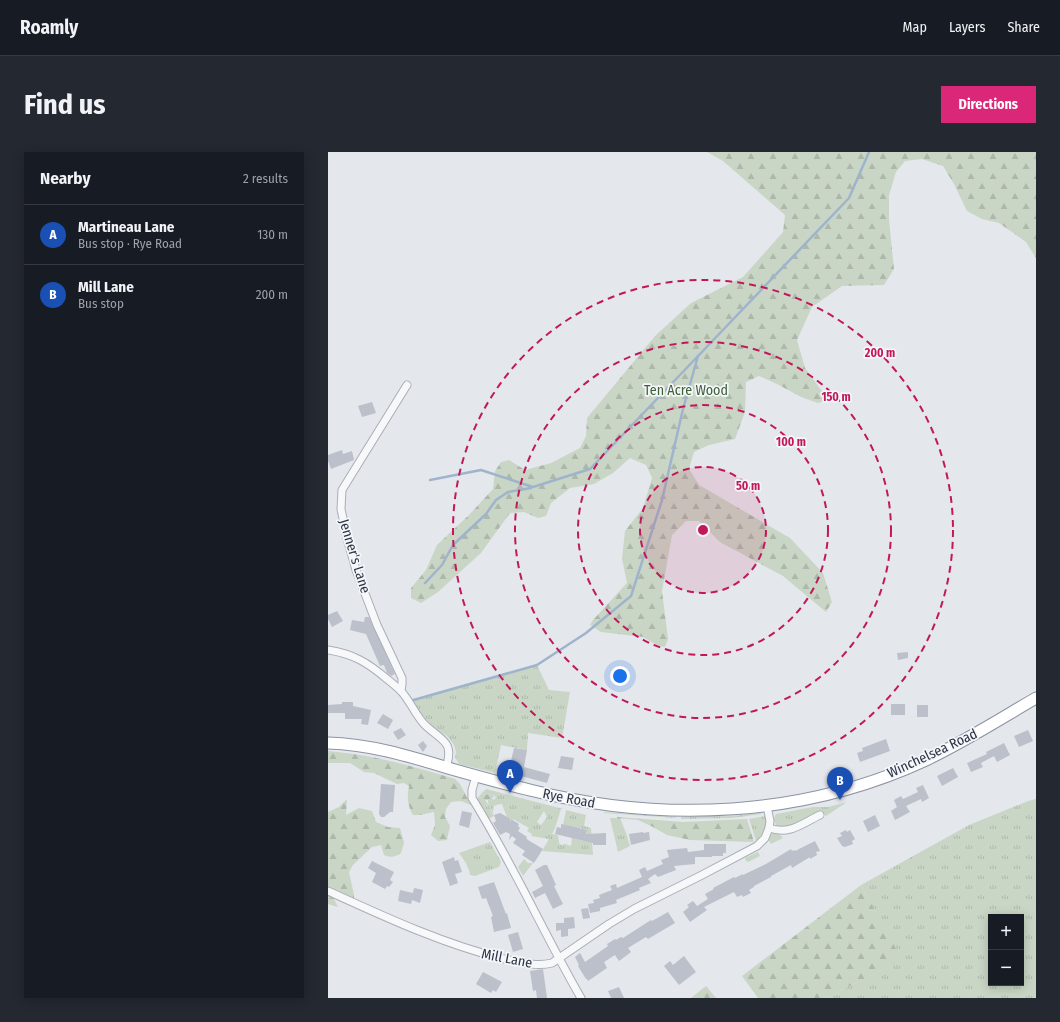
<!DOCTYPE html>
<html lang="en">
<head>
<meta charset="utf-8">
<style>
	body { margin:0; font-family:"Fira Sans Condensed",sans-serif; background:#242831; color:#f1f3f6 }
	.controls { position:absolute; right:12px; bottom:12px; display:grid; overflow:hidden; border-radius:0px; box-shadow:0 2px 10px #0003 }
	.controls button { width:36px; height:36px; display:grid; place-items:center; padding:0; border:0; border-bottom:1px solid #363941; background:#171b24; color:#f1f3f6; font:20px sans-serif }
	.you { position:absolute; left:292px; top:524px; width:14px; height:14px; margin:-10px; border:3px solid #fff; border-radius:50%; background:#1a73e8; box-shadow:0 0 0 6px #1a73e833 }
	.badge { display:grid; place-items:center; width:26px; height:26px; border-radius:50%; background:#db2777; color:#fff; font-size:13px; font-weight:700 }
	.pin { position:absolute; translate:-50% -33px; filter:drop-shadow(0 1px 2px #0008) }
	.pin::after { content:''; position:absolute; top:21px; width:14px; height:12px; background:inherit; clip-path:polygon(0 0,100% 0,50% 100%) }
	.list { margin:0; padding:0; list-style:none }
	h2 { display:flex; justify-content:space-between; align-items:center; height:52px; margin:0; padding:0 16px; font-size:17px }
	h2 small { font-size:13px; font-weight:400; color:#9ea1a6 }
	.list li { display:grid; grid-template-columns:26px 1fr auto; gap:12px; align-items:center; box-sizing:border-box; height:60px; padding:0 16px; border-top:1px solid #363941 }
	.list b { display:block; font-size:15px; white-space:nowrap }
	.list p { margin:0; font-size:13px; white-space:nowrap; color:#9ea1a6 }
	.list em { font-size:13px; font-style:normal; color:#9ea1a6 }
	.map { position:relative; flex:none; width:708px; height:846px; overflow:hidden; border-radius:0px }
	header { display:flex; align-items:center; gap:24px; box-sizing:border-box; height:56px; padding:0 20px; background:#171b24; border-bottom:1px solid #363941 }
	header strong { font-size:19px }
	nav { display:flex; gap:22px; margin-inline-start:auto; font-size:14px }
	.intro { display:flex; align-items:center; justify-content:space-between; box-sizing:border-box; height:96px; padding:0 24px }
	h1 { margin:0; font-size:28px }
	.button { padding:10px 18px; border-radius:0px; background:#db2777; color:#fff; font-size:14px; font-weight:700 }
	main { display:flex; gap:24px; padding:0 24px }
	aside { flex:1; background:#171b24; border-radius:0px; box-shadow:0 2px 10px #0003 }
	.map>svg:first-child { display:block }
</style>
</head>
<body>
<header>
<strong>Roamly</strong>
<nav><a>Map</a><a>Layers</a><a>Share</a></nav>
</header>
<div class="intro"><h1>Find us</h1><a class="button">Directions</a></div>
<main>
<aside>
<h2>Nearby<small>2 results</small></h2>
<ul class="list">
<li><span class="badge" style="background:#1a4fb4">A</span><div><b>Martineau Lane</b><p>Bus stop · Rye Road</p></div><em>130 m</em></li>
<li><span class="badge" style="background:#1a4fb4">B</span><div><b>Mill Lane</b><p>Bus stop</p></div><em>200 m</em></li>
</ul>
</aside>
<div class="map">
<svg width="708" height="846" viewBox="0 0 708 846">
	<defs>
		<pattern id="grass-tufts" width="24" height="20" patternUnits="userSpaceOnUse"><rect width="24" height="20" fill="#c9d6c5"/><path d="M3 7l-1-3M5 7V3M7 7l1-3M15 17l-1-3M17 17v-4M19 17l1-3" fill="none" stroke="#adb8ab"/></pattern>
		<pattern id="forest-firs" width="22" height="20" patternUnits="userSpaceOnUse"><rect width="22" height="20" fill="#c9d6c5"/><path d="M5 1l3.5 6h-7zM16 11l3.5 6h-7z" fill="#adb8ab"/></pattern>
	</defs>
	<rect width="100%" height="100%" fill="#e4e7ec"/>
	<g fill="url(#grass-tufts)" fill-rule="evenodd">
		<polygon points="209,513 221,538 242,540 234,586 200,581 199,598 173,593 167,621 131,612 127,605 128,600 126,593 119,584 104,574 82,549"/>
		<path d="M158 637 235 657H233L227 676 224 682 230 683 231 691 233 693 237 692 243 694 244 686 257 689 259 678 252 676V678L235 673 238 658 258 663 256 674 263 676 265 703 214 699 221 687 203 684 204 682 199 679 201 676 185 667 184 669 180 668 174 652H172L166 654 165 661 160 651 164 646 166 648 168 645 164 642 152 643ZM216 659 219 665 213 673 209 670Z"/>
		<path d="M708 647V846H498L573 808 533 733 641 673 700 649ZM663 765H693V831H663Z"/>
		<path d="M519 650 498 664 494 659 489 660 461 674 457 675H450C446 671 445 667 448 662L485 655H500Z"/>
		<polygon points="160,652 166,664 160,667 156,658"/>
		<polygon points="276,660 348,665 348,666 276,661"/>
		<polygon points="432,661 434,662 403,666 353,667 353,665 402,664"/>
		<path d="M437 664C441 674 435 682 428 689L421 667Z"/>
		<polygon points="282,666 292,666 298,681 302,694 290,700"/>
		<polygon points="448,681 452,683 455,686 443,692 440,687 444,682"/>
		<path d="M162 690 173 710 171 715 147 724 142 723C141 714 136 708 131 701Z"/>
		<polygon points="430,700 432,704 420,710 418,709 417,706"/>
		<polygon points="196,707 200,711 205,711 195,724 190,715"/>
	</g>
	<g fill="url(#forest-firs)">
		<polygon points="379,0 708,0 708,106 698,90 671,71 654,67 639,59 626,32 615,14 594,7 577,9 568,20 561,43 561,68 566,117 556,133 514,134 484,155 469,188 477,216 496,242 497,249 490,251 473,245 451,233 431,224 418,230 417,260 407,287 381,293 366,300 361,317 371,333 462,386 495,421 504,450 498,460 455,424 392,390 371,369 358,369 344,383 334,439 340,487 337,495 330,494 315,485 273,480 262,473 265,468 299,431 294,407 297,379 315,356 324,326 318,313 302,306 285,321 266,332 242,336 223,351 218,364 210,366 196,360 182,361 153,401 110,440 93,451 83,446 83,436 98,418 109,393 141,363 165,337 167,319 173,310 181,308 197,318 223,311 252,296 258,284 259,266 327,184 363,151 415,125 455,80 457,63 395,9"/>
		<path d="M0 599C46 603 84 614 127 627L132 632 143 653 133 649 123 650 118 657 117 665 122 674 119 688 110 689 103 683 107 673 106 660 92 663H85C79 653 79 644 81 634L76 631 69 632 46 621 36 620 22 611H0Z"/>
		<polygon points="164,642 166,644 160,651 160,648 157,648 160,652 156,658 149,647 152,643"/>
		<path d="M19 647 18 663 31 656 44 659 48 670 60 675 72 676 76 691 73 701C67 705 64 706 56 703L53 693 44 695 25 713 21 720 26 743V752L3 741 10 755 0 752V660L11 655Z"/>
		<polygon points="289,665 355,670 419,667 426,690 362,688 339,683 325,675 310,668 289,666"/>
		<polygon points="533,733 574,808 498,846 430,846 414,824"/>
		<polygon points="378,834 388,846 363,846"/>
	</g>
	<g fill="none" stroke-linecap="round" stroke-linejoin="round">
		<g stroke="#9fb4cc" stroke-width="2.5">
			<polyline points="102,328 153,318 205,335 262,317 521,46 541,0"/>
			<polyline points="97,431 114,413 125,393 158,362 168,348 180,340 203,336"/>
			<polyline points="82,549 209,513 258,481 303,444 334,348 355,257 370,204"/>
		</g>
	</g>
	<g fill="#bbc0ca">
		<polygon points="44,250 48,261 34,265 30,254"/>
		<polygon points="14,298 15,302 24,299 26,308 3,317 0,309 0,303"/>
		<polygon points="9,459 15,469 4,475 0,467 0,463"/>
		<polygon points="37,465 41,465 67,522 63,524 59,521 56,513 52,514 38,482 22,478 24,468 36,470"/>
		<polygon points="580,500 580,506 570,508 569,501"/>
		<polygon points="14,550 25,550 25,554 43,558 40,573 33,572 34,567 17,567 17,561 0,561 0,553 14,552"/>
		<rect x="563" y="552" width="14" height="11"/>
		<rect x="589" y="553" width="11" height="12"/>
		<polygon points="55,562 65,568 60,577 49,571"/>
		<polygon points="73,576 78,583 70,588 65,580"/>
		<polygon points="700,578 705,589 691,595 686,584"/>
		<polygon points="558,587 562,599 532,610 529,601 535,599 534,596"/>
		<polygon points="95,589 99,594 95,600 90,593"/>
		<polygon points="676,591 682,603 669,610 666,604 653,611 655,615 643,620 639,611 659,602 658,600"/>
		<polygon points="186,596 199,598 196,615 222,622 219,631 178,620 180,613 182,613"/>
		<polygon points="233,604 246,606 244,618 230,616"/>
		<polygon points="625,616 630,625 614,634 609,624"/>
		<polygon points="53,632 67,633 65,660 62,660 56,665 53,665 51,662"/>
		<polygon points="595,633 601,646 594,650 593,647 578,654 582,660 567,668 563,659 569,655 566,648 573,644 575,647 590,640 588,636"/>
		<polygon points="134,659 144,661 141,676 131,673"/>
		<polygon points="172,661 181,666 183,670 183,667 191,672 190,674 192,676 190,679 199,685 198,686 200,688 215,697 206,711 194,703 197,699 185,691 188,687 184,684 181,688 182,682 178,680 172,683 165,671 168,669 166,663"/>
		<polygon points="547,663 552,674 540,680 535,669"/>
		<polygon points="233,672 259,678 258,682 278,681 278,693 265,693 265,691 227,682 229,675 233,676"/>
		<polygon points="518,678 519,680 522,678 527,687 524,689 525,692 517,695 514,694 509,686 514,684 512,681"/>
		<polygon points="315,680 315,681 321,680 322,688 303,693 301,682"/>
		<polygon points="487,689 492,699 488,700 489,703 482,707 482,705 464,716 463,713 443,724 443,725 426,734 426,735 421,738 423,741 415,745 414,743 409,745 406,740 376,755 379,758 362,770 355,760 361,755 359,753 365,749 369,754 380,747 377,742 386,737 385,736 406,725 407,726 415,722 415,723 438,712 463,697 464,699 466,698 467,699"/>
		<polygon points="376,692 398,692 398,701 395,701 395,704 384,704 384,705 367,705 367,712 346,714 348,718 330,725 327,722 320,727 323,731 311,736 312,738 288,748 289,751 272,756 272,759 262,761 260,752 266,751 265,748 272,746 271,743 284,738 282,734 288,732 289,736 314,725 311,718 317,715 319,719 335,712 333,708 341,705 339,698 359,696 360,700 376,698"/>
		<polygon points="126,705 127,709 130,708 134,720 127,722 130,731 122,734 114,710"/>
		<polygon points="44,709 66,720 62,728 65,730 61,735 59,734 57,737 44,730 48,721 40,716"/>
		<polygon points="216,713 219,713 228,733 226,734 235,752 225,757 217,741 207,746 204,740 215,734 207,718"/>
		<polygon points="166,730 178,762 179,761 183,776 166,780 163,765 165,764 158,746 154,747 150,735"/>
		<polygon points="86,736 95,738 92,751 84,748 83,752 70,749 72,738 85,741"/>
		<polygon points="260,756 262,766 255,767 253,757"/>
		<polygon points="340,760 347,771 320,787 318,785 300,796 303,800 291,809 287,803 276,810 279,816 260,829 259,827 258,827 250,814 251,813 247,805 252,801 257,810 280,794 279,792 287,787 288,788 293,785 295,786 323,768 324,769"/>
		<polygon points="246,765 247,776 240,777 240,784 233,785 233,778 228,779 228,771 236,771 236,766"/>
		<polygon points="190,780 195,797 185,800 180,783"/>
		<polygon points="356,804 368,820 351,833 336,814 342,809 345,813"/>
		<polygon points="215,817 219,846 209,846 208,838 205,839 202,819"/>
		<polygon points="155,820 174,830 168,840 165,838 163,841 148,832"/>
		<polygon points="291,835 296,846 283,846 280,839"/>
	</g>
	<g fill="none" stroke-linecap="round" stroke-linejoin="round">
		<g stroke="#a9aeb7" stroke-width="9">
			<g id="minor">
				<path d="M0 498C26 502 40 511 59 527 64 531 69 535 73 539 82 549 87 562 96 572 113 589 127 588 118 616"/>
				<polyline points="73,539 74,532 74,526 49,473 28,418 19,386 13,357 14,338 79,233"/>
				<path d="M148 624 144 638V646C184 710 215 780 253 846"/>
				<path d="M441 676C462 683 473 672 492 663"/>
				<path d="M0 739C57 765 115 792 176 807 192 810 208 815 224 811L281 772 306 757 374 723 429 694 437 686 441 676 442 669 439 654"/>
			</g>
		</g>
		<g stroke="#8b94a3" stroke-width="13">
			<path id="trunk" d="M0 591C41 592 81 604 120 616 148 624 177 632 206 639 336 671 475 665 598 608 636 590 672 567 708 546"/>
		</g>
		<use href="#minor" stroke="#f7f8fa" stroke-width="7"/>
		<use href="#trunk" stroke="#fff" stroke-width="11"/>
	</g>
	<circle cx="375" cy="378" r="63" fill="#c2185b" fill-opacity=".12"/>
	<g fill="none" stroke="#c2185b" stroke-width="2" stroke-dasharray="7 5">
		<circle cx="375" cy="378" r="63"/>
		<circle cx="375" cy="378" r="125"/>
		<circle cx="375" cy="378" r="188"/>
		<circle cx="375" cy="378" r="250"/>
	</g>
	<g text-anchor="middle" stroke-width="3.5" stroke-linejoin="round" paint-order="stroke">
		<g font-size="14" fill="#3f6138" stroke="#f4f6f9">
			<text x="358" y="243">Ten Acre Wood</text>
		</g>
		<g font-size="14" fill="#2b3445" stroke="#f4f6f9">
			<text transform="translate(27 404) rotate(73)" y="5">Jenner's Lane</text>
			<text transform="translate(604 601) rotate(-25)" y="5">Winchelsea Road</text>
			<text transform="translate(241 646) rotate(11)" y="5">Rye Road</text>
			<text transform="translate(179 806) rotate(11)" y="5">Mill Lane</text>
		</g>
	</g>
	<circle cx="375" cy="378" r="6" fill="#c2185b" stroke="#f4f6f9" stroke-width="2"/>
	<g font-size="12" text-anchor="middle" font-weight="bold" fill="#c2185b" stroke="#f4f6f9" stroke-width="3.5" stroke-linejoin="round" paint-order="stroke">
		<text x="552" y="205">200 m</text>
		<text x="508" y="249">150 m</text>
		<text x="463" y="294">100 m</text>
		<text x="420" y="338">50 m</text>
	</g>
</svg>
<div class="controls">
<button>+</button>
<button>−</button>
</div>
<div class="you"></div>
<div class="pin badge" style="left:182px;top:641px;background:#1a4fb4">A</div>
<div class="pin badge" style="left:512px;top:648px;background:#1a4fb4">B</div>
</div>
</main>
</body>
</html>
